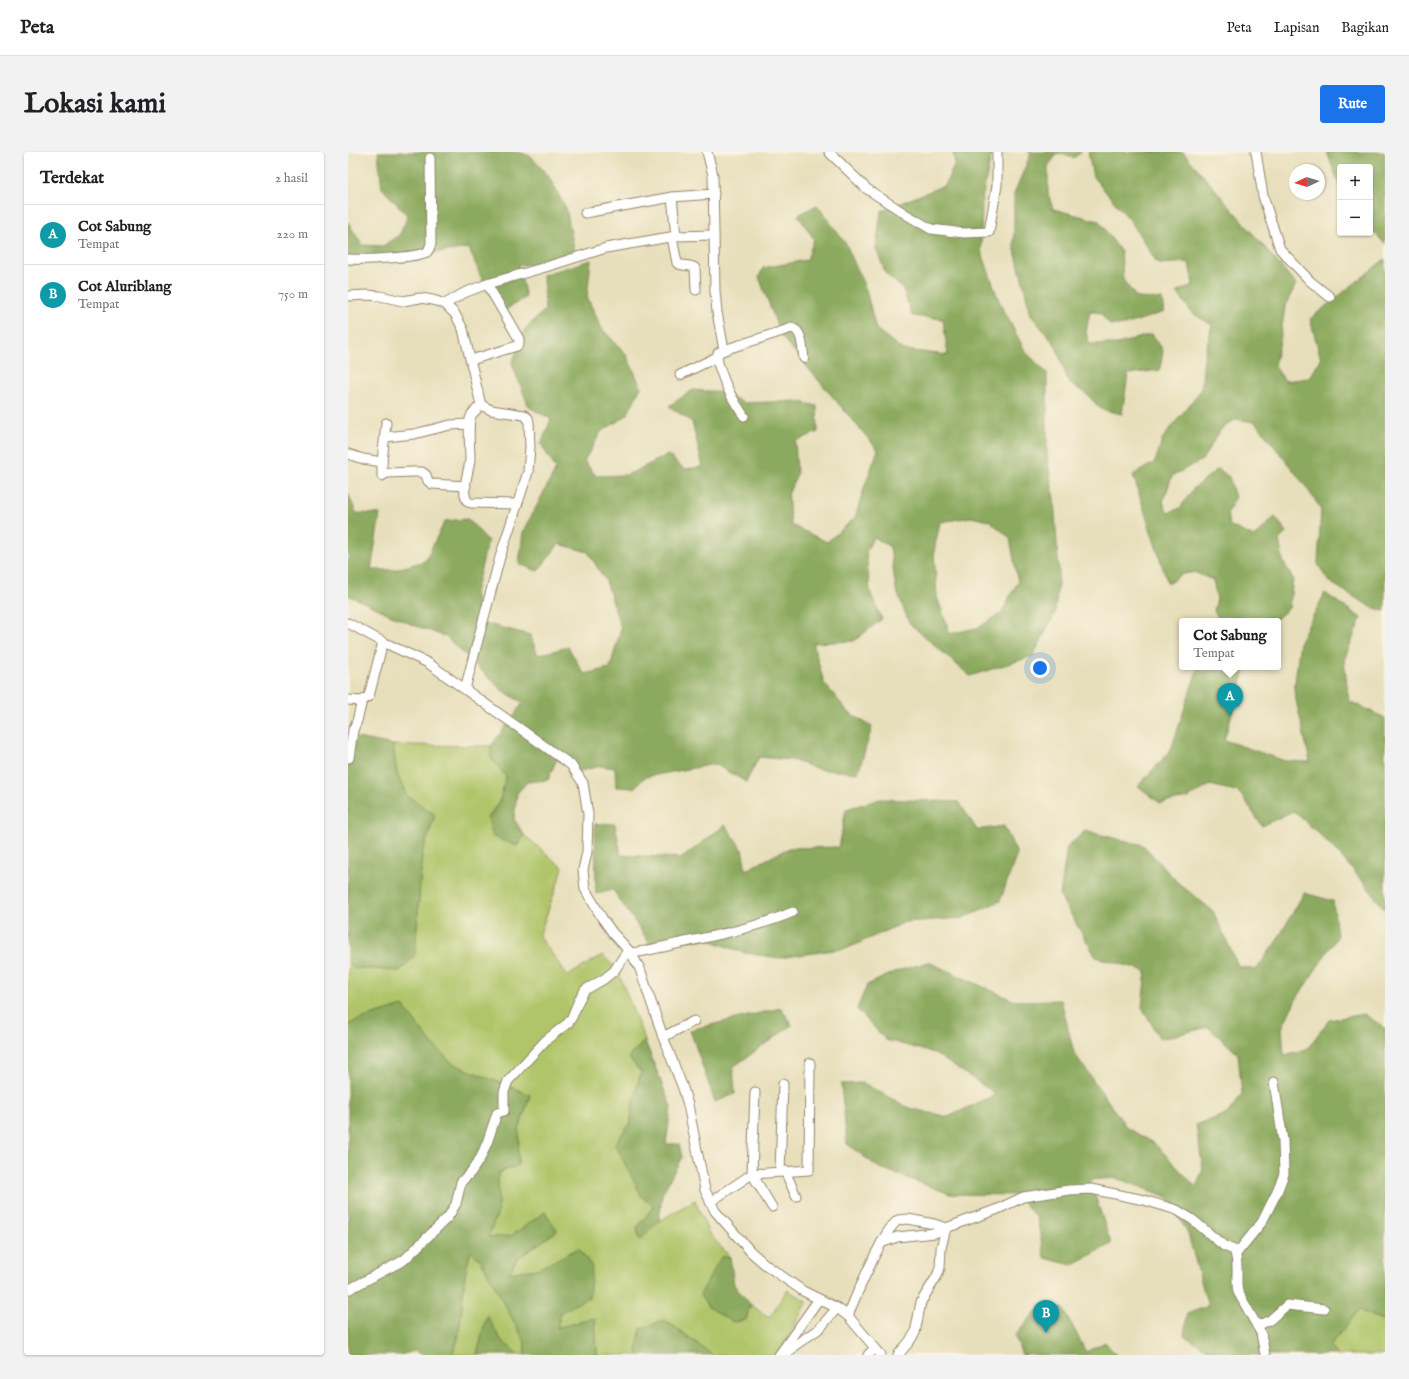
<!DOCTYPE html>
<html lang="id">
<head>
<meta charset="utf-8">
<style>
	body { margin:0; font-family:"IM FELL English",serif; background:#f2f2f2; color:#202124 }
	.controls { position:absolute; right:12px; top:12px; display:grid; overflow:hidden; border-radius:4px; box-shadow:0 1px 3px #0004 }
	.controls button { width:36px; height:36px; display:grid; place-items:center; padding:0; border:0; border-bottom:1px solid #e0e0e0; background:#fff; color:#202124; font:20px sans-serif }
	.compass { position:absolute; left:941px; top:12px; width:36px; height:36px; border-radius:50%; background:#fff; box-shadow:0 1px 3px #0004; rotate:266deg }
	.you { position:absolute; left:692px; top:516px; width:14px; height:14px; margin:-10px; border:3px solid #fff; border-radius:50%; background:#1a73e8; box-shadow:0 0 0 6px #1a73e833 }
	.badge { display:grid; place-items:center; width:26px; height:26px; border-radius:50%; background:#1a73e8; color:#fff; font-size:13px; font-weight:700 }
	.pin { position:absolute; translate:-50% -33px; filter:drop-shadow(0 1px 2px #0008) }
	.pin::after { content:''; position:absolute; top:21px; width:14px; height:12px; background:inherit; clip-path:polygon(0 0,100% 0,50% 100%) }
	.popup { position:absolute; left:831px; top:466px; width:102px; height:52px; box-sizing:border-box; display:grid; place-content:center; border-radius:4px; background:#fff; filter:drop-shadow(0 1px 3px #0005); font-size:13px; white-space:nowrap; color:#757577 }
	.popup b { font-size:15px; color:#202124 }
	.popup::after { content:''; position:absolute; left:50%; top:100%; margin-left:-8px; border:8px solid transparent; border-top-color:#fff }
	.list { margin:0; padding:0; list-style:none }
	h2 { display:flex; justify-content:space-between; align-items:center; height:52px; margin:0; padding:0 16px; font-size:17px }
	h2 small { font-size:13px; font-weight:400; color:#757577 }
	.list li { display:grid; grid-template-columns:26px 1fr auto; gap:12px; align-items:center; box-sizing:border-box; height:60px; padding:0 16px; border-top:1px solid #e0e0e0 }
	.list b { display:block; font-size:15px; white-space:nowrap }
	.list p { margin:0; font-size:13px; white-space:nowrap; color:#757577 }
	.list em { font-size:13px; font-style:normal; color:#757577 }
	.map { position:relative; flex:none; width:1037px; height:1203px; overflow:hidden; border-radius:4px }
	header { display:flex; align-items:center; gap:24px; box-sizing:border-box; height:56px; padding:0 20px; background:#fff; border-bottom:1px solid #e0e0e0 }
	header strong { font-size:19px }
	nav { display:flex; gap:22px; margin-inline-start:auto; font-size:14px }
	.intro { display:flex; align-items:center; justify-content:space-between; box-sizing:border-box; height:96px; padding:0 24px }
	h1 { margin:0; font-size:28px }
	.button { padding:10px 18px; border-radius:4px; background:#1a73e8; color:#fff; font-size:14px; font-weight:700 }
	main { display:flex; gap:24px; padding:0 24px }
	aside { flex:1; background:#fff; border-radius:4px; box-shadow:0 1px 3px #0004 }
	.map>svg:first-child { display:block }
</style>
</head>
<body>
<header>
<strong>Peta</strong>
<nav><a>Peta</a><a>Lapisan</a><a>Bagikan</a></nav>
</header>
<div class="intro"><h1>Lokasi kami</h1><a class="button">Rute</a></div>
<main>
<aside>
<h2>Terdekat<small>2 hasil</small></h2>
<ul class="list">
<li><span class="badge" style="background:#0f9aa8">A</span><div><b>Cot Sabung</b><p>Tempat</p></div><em>220 m</em></li>
<li><span class="badge" style="background:#0f9aa8">B</span><div><b>Cot Aluriblang</b><p>Tempat</p></div><em>750 m</em></li>
</ul>
</aside>
<div class="map">
<svg width="1037" height="1203" viewBox="0 0 1037 1203">
	<rect width="100%" height="100%" fill="#fcf5e5"/>
	<filter id="ink" filterUnits="userSpaceOnUse"><feTurbulence type="fractalNoise" baseFrequency=".025" numOctaves="2"/><feDisplacementMap in="SourceGraphic" scale="8" xChannelSelector="R" yChannelSelector="G"/><feConvolveMatrix kernelMatrix="1 2 1 2 8 2 1 2 1" color-interpolation-filters="sRGB"/></filter>
	<filter id="wash" filterUnits="userSpaceOnUse"><feTurbulence type="fractalNoise" baseFrequency=".012" numOctaves="4" result="noise"/><feDisplacementMap in="SourceGraphic" scale="16" xChannelSelector="R" yChannelSelector="G"/><feGaussianBlur stdDeviation="0.9" result="paint"/><feColorMatrix in="noise" values="0 0 0 0 0 0 0 0 0 0 0 0 0 0 0 0 0 1.4 0 .05"/><feComposite in="paint" operator="in"/></filter>
	<g filter="url(#wash)">
		<rect width="100%" height="100%" fill="#e7dfbb"/>
		<g fill="#b0c56a" stroke="#767844">
			<polygon points="45,593 143,594 143,606 158,624 152,648 140,666 169,694 176,683 215,716 191,784 220,824 254,803 269,817 297,889 280,905 293,920 284,955 283,970 267,992 280,1016 307,1054 289,1076 291,1087 311,1069 347,1048 360,1080 382,1105 373,1105 398,1168 402,1152 421,1166 439,1138 459,1149 434,1197 440,1203 364,1203 331,1178 316,1168 289,1199 290,1203 249,1203 247,1166 209,1176 213,1160 244,1115 231,1097 190,1117 160,1121 169,1107 209,1079 197,1060 163,1084 140,1085 150,1060 150,1021 170,1013 171,978 182,943 105,912 83,891 55,854 10,868 0,873 0,812 7,816 67,803 74,702 87,663 58,643 49,622"/>
			<path d="M123 1099 134 1110 177 1190V1203C159 1203 146 1178 139 1164L129 1203H104L110 1189 117 1120Z"/>
			<polygon points="1011,1158 1037,1169 1037,1203 988,1203 982,1193"/>
		</g>
		<g fill="#8caa5e" stroke="#646a3e" fill-rule="evenodd">
			<polygon points="30,0 170,0 182,4 199,22 218,56 227,101 194,112 170,113 178,145 154,160 135,130 121,96 0,113 0,70 14,93 35,94 52,82 60,64 34,36"/>
			<path d="M605 0H644L634 46 633 98 651 149 677 199 699 221V304L706 348 711 420 707 461 685 504 622 524 561 471 548 437 542 395 526 385 518 399 522 440 534 467 506 489 465 491 476 531 500 560 524 575 510 621 470 617 444 608 411 605 398 630 367 612 297 625 286 636 268 635 267 616 252 614 228 620 210 604 200 628 179 630 169 641 166 667 176 683 169 694 145 685 140 667 152 648 158 624 143 606V594L175 551 155 539 98 485 63 472 0 443V341L8 361 32 362 23 418H46L77 409 97 369 120 367 140 389 127 440 132 470 182 483 190 503 220 495 236 522 262 516 273 476 258 429 240 400 211 392 190 419 171 412 175 380 208 317 193 292 203 267 181 255 164 212 177 177 197 158 195 123 243 108 239 145 254 177 278 202 293 235 279 263 253 280 236 309 248 324 279 323 320 303 336 317 355 315 344 270 321 254 345 238 379 241 395 251 449 249 469 254 470 280 447 289 449 322 440 343 443 373 479 390 507 366 516 336 530 298 433 184 411 125 415 116 459 108 466 87 450 63 469 53 498 92 518 138 528 177 555 198 600 203 595 167 564 164 555 137 538 122 528 97 533 59 597 33 607 12ZM623 365 642 369 662 386 670 430 653 461 632 475 602 482 589 445 586 399 592 370Z"/>
			<polygon points="680,0 734,0 725,6 710,1 700,14 700,42 705,57 751,69 773,100 775,128 789,146 814,147 816,160 776,173 762,173 752,161 742,159 738,180 741,192 770,192 804,182 815,198 812,218 780,222 774,262 753,257 736,240 721,231 708,194 683,163 666,94 666,42 683,1"/>
			<polygon points="740,0 835,0 948,132 937,154 932,189 926,213 937,229 961,226 973,207 962,167 1037,107 1037,459 1023,455 980,429 970,412 973,357 956,332 907,270 888,267 873,277 854,308 824,324 815,350 820,361 832,356 846,336 870,317 881,325 887,346 879,361 881,373 906,385 927,365 939,380 931,388 935,409 945,427 941,456 926,469 872,469 866,459 869,447 865,428 846,420 832,423 820,432 785,323 807,310 815,286 853,238 856,206 864,173 844,161 829,140 845,133 841,110 810,112 782,68 745,25"/>
			<polygon points="979,0 1037,0 1037,92 1022,76 1022,15 992,15 992,36"/>
			<path d="M977 441 1013 466 996 508 1001 549 1037 566V758C1010 722 980 687 945 659L914 674 891 640 862 633 840 646 812 651 790 634 823 598 850 515H898L876 588 937 609 962 610 946 539 952 489Z"/>
			<polygon points="0,584 45,593 49,622 58,643 87,663 74,702 67,803 52,819 7,816 0,812"/>
			<polygon points="533,647 611,650 629,678 656,674 669,702 652,749 614,766 557,770 500,796 431,806 397,801 358,787 302,792 265,738 248,742 247,672 267,672 273,703 334,706 377,673 394,697 398,718 441,696 491,695 498,657"/>
			<polygon points="737,679 795,693 829,730 865,759 890,814 908,818 930,787 956,741 985,749 989,785 947,849 934,876 936,903 959,897 981,868 1016,862 1037,876 1037,1169 1011,1158 982,1193 988,1203 879,1203 861,1198 836,1184 839,1162 860,1154 840,1082 820,1045 768,1026 742,1028 763,1092 724,1113 697,1106 689,1067 670,1043 602,1042 530,1015 499,992 493,932 515,931 561,956 600,965 648,942 586,901 538,888 509,857 519,833 549,819 580,810 667,849 713,848 726,901 779,976 806,991 848,1035 855,1017 848,973 879,962 894,942 890,902 860,875 812,887 794,855 798,819 748,805 712,744 719,695"/>
			<path d="M55 854 83 891 105 912 182 943 171 978 170 1013 150 1021V1060L140 1085 163 1084 197 1060 209 1078 169 1107 161 1121 190 1117 231 1096 244 1115 241 1145 213 1160 209 1176 247 1166 249 1203H177V1190L134 1110 123 1099C111 1132 118 1170 104 1203H77L66 1199 52 1203H0V873L10 868Z"/>
			<polygon points="433,856 444,873 385,915 387,942 367,950 342,878"/>
			<polygon points="297,889 323,955 318,992 331,992 334,1005 314,1042 311,1069 292,1088 289,1076 306,1054 294,1045 267,992 283,970 284,955 293,920 280,905"/>
			<polygon points="373,1105 382,1105 386,1133 402,1152 398,1168 385,1170 360,1155 352,1143"/>
			<polygon points="715,1156 738,1200 757,1190 768,1203 674,1203 667,1184 688,1159"/>
			<polygon points="139,1163 152,1187 171,1203 129,1203"/>
			<polygon points="316,1168 331,1178 364,1203 290,1203 289,1199 292,1177"/>
		</g>
	</g>
	<g filter="url(#ink)">
		<g fill="none" stroke-linecap="round" stroke-linejoin="round">
			<g stroke="#91846c" stroke-width="11">
				<g id="minor">
					<path d="M359 0 365 23 367 139 369 160 376 198 370 201C368 207 370 211 372 217 378 236 385 248 396 264"/>
					<polyline points="481,0 519,37 559,63 583,77 616,81 641,80 649,33 649,0"/>
					<polyline points="908,0 915,44 932,97 962,129 982,145"/>
					<polyline points="324,45 328,84 366,83"/>
					<polyline points="237,61 324,45 366,42"/>
					<path d="M324 85 329 111C334 115 342 112 347 116L348 138"/>
					<path d="M0 107C15 108 67 106 79 100 81 98 82 94 83 92L82 6"/>
					<polyline points="0,144 19,143 32,144 55,149 72,146 85,148 97,152 107,162 115,177 133,253 143,258 176,263 180,266 181,271 182,295 180,320 152,405 117,537"/>
					<polyline points="97,152 116,141 139,132 201,114 258,96 328,84"/>
					<path d="M376 198 444 176C455 179 454 196 456 206"/>
					<polyline points="123,208 169,194 171,191 171,187 139,132"/>
					<polyline points="332,223 369,205"/>
					<path d="M133 253 124 262 122 267C120 281 122 294 122 308 121 320 112 340 120 350L123 351 169 352"/>
					<polyline points="38,271 34,310 34,324 39,321 65,320 74,320 78,323 80,329 84,332 118,334"/>
					<polyline points="37,285 66,282 102,273 121,272"/>
					<polyline points="0,302 15,307 34,310"/>
					<polyline points="0,471 35,490 80,511 223,613 235,631 240,662 239,700 235,718 237,737 254,766 264,780 283,801 292,817 315,885 335,936 340,953 357,1038 367,1059 403,1100 418,1113 455,1139 489,1156 500,1164 533,1203"/>
					<polyline points="0,548 14,549 21,544 35,490"/>
					<polyline points="1,606 5,578 9,569 14,549"/>
					<path d="M283 801 297 799C346 787 398 780 445 760"/>
					<polyline points="315,885 346,869"/>
					<polyline points="437,1019 448,1044"/>
					<polyline points="432,1020 435,932"/>
					<polyline points="362,1050 404,1022 407,940"/>
					<polyline points="424,1055 404,1022 461,1018 462,911"/>
					<polyline points="533,1091 549,1085 587,1081 598,1076"/>
					<polyline points="888,1102 914,1070 929,1040 936,1022 935,989 926,930"/>
					<polyline points="0,1138 56,1108 100,1065 108,1052 113,1030 123,1020 133,1005 140,988 149,961 156,959 156,940 160,929 198,888 220,871 224,865 231,848 237,838 256,827 266,819 280,798"/>
					<path d="M500 1164C508 1142 518 1122 528 1101 534 1090 540 1076 550 1068L560 1067 586 1072 598 1076 650 1057 675 1045 721 1038 743 1037 796 1048 829 1058 845 1068 876 1094 886 1098C892 1111 887 1127 890 1140L913 1181 917 1203"/>
					<polyline points="909,1174 922,1168 939,1153 976,1157"/>
					<polyline points="431,1203 471,1147"/>
					<polyline points="439,1203 446,1194 472,1176 489,1156"/>
					<polyline points="520,1203 527,1196"/>
					<polyline points="550,1203 561,1190 567,1181 573,1150 589,1124 592,1116 593,1096 598,1076"/>
				</g>
			</g>
			<use href="#minor" stroke="#fff" stroke-width="9"/>
		</g>
	</g>
</svg>
<div class="controls">
<button>+</button>
<button>−</button>
</div>
<svg class="compass" viewBox="-18 -18 36 36"><path d="M0-13l5 13h-10z" fill="#e53935"/><path d="M0 13l5-13h-10z" fill="#757577"/></svg>
<div class="you"></div>
<div class="pin badge" style="left:882px;top:564px;background:#0f9aa8">A</div>
<div class="popup"><b>Cot Sabung</b>Tempat</div>
<div class="pin badge" style="left:698px;top:1181px;background:#0f9aa8">B</div>
</div>
</main>
</body>
</html>
